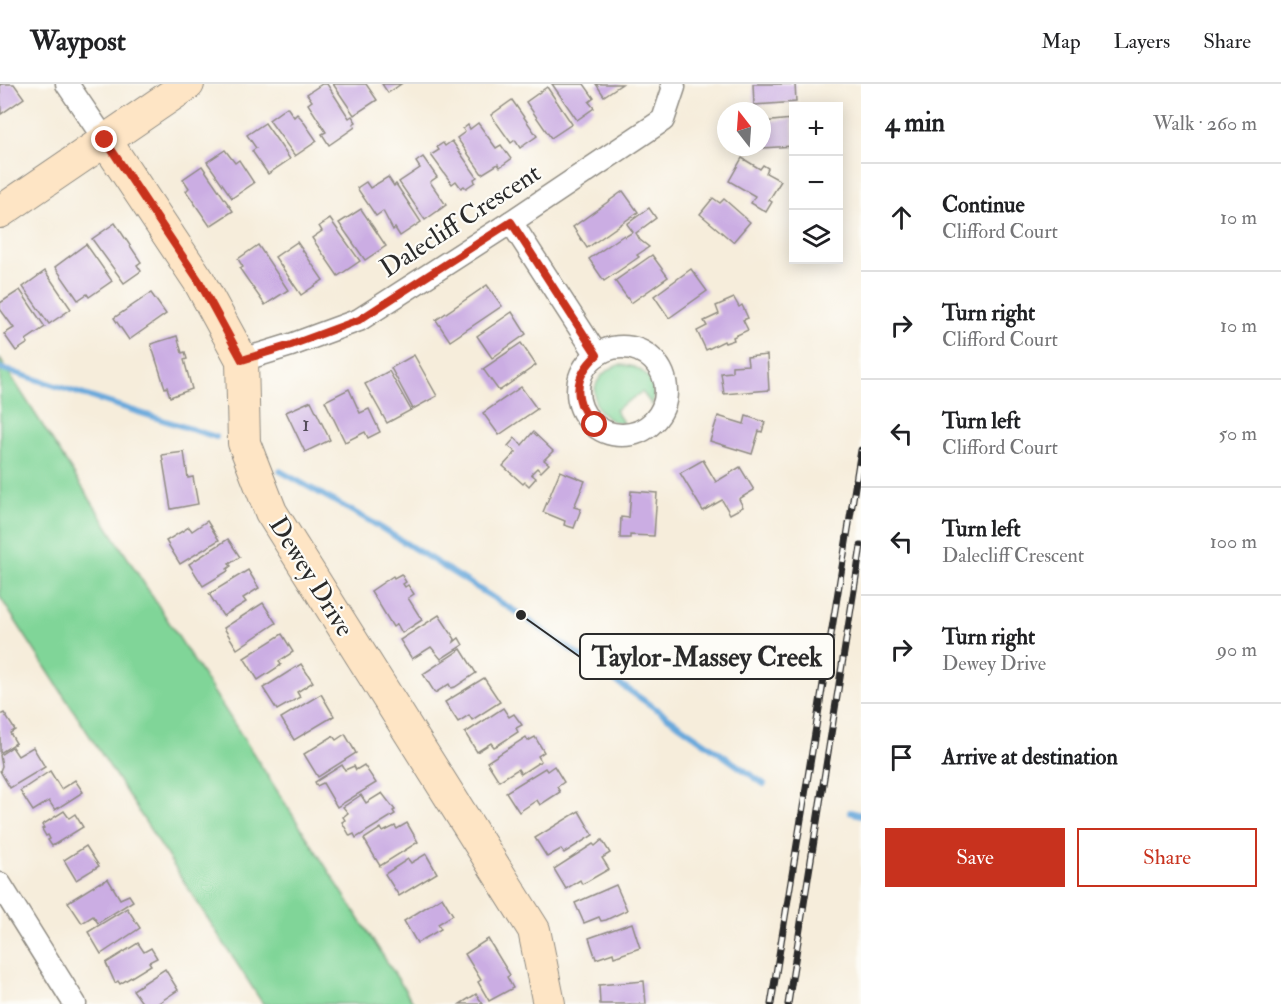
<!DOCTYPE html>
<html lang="en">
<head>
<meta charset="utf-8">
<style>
	body { margin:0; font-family:"IM FELL Double Pica",serif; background:#f6f6f6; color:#202124 }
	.controls { position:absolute; right:18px; top:18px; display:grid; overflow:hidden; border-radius:0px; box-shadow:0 3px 15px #0003 }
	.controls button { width:54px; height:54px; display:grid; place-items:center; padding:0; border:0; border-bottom:2px solid #e0e0e0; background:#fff; color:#202124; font:30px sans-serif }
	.compass { position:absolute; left:717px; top:18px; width:54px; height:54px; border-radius:50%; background:#fff; box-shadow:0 3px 15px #0003; rotate:343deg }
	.stop { position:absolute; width:18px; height:18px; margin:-14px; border:4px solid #c8321e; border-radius:50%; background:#fff }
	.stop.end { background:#c8321e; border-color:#fff; box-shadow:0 2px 6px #0008 }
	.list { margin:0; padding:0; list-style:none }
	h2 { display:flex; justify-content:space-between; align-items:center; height:78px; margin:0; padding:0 24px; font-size:26px }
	h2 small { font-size:20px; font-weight:400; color:#757577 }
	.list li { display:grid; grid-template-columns:39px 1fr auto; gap:18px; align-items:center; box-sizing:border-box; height:108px; padding:0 24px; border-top:2px solid #e0e0e0 }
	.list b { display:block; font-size:22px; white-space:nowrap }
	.list p { margin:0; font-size:20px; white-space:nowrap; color:#757577 }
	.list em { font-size:20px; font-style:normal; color:#757577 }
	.actions { display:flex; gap:12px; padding:18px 24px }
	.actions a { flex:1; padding:14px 0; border:2px solid #c8321e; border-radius:0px; text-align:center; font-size:21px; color:#c8321e }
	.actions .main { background:#c8321e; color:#fff }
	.icon { flex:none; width:33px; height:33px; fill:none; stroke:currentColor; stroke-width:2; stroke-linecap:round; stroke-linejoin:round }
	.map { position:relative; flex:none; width:861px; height:920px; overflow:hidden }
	header { display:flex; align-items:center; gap:36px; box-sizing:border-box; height:84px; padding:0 30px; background:#fff; border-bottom:2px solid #e0e0e0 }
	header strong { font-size:28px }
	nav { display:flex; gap:33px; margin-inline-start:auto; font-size:21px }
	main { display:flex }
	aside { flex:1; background:#fff }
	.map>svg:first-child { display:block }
</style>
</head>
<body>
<header>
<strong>Waypost</strong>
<nav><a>Map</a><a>Layers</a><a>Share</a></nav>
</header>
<main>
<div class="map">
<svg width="861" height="920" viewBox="0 0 861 920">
	<rect width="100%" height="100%" fill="#fdfcf7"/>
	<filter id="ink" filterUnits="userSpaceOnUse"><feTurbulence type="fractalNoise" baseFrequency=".0167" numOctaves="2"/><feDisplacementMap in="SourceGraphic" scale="12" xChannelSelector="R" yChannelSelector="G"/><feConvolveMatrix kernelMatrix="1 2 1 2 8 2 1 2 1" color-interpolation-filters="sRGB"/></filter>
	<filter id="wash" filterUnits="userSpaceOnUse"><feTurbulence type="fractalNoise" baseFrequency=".008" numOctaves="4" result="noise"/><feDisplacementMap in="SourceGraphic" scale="24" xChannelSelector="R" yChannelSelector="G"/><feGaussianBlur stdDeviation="1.35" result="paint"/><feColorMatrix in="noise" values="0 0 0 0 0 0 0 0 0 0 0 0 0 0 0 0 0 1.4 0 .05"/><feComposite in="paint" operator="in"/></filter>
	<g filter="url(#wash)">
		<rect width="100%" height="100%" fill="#f6eddb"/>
		<g fill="#80d598" stroke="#568062" stroke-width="1.5">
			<polygon points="0,275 414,920 263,920 0,513"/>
			<path d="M619 281C643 280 658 298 652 321L642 308 615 326 624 340C587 335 584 292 619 281Z"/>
		</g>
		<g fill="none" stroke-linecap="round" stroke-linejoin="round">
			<g stroke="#68a8db" stroke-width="6">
				<polyline points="0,284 216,353"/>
				<polyline points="280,387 370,437 521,531 764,700"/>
				<polyline points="850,728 861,731"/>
			</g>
		</g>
		<g id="blocks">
			<g fill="#cbade3">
				<polygon points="0,0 14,0 24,14 1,30"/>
				<polygon points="322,0 327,0 349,34 352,32 356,38 353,40 355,43 329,61 322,50 326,48 308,20 312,17 307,10"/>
				<polygon points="333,0 366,0 377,16 354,31"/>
				<polygon points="382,0 401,0 388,9"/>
				<polygon points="552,0 584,0 594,14 589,18 594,24 577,36"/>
				<polygon points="596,0 622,0 604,12"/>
				<polygon points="753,0 795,0 796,18 754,21"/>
				<polygon points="547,3 572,40 551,54 526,18"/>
				<polygon points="512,16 537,52 520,64 515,56 511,59 491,31"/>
				<polygon points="287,23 294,33 297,30 301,34 317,57 295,72 269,36"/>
				<polygon points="792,35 794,62 762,64 762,38"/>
				<polygon points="265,39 290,75 268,90 252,67 256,64 247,51"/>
				<polygon points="478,39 496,64 501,61 511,75 500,83 498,80 482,90 457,54 465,48 463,45 468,41 470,45"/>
				<polygon points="452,57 477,93 474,95 475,98 466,104 464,102 461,104 456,97 452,100 431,71 439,66 437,63 443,59 445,62"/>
				<polygon points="225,66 235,79 239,76 254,99 232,114 207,78"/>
				<polygon points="423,73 437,93 430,98 446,121 425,136 399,98 420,84 416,78"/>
				<polygon points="742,74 760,85 763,81 768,84 766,89 781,97 769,116 772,118 766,128 751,119 755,112 729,97"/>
				<polygon points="202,82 233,127 210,142 186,107 189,104 183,95"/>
				<polygon points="388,93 394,102 396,100 421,138 400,152 395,144 393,146 383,127 376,132 357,104 366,98 370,104"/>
				<polygon points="623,107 638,128 587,164 573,143"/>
				<polygon points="713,114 720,119 724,115 750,138 733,158 700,130"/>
				<polygon points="649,124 656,134 636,149 640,156 649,163 637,171 639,173 604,197 589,175 624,151 625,153 633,148 627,140"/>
				<polygon points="361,125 386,162 365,176 339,139"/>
				<polygon points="330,135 360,177 338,192 312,154 322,147 319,142"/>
				<polygon points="115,139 141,178 137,181 141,187 124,199 92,155"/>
				<polygon points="297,158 323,196 301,211 275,173"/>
				<polygon points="86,160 112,197 89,213 87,210 78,216 55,183"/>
				<polygon points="258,161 288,206 265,221 240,185 243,183 238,175"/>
				<polygon points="652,171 668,193 631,219 615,197"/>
				<polygon points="691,185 707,207 669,234 654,212"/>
				<polygon points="45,187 71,225 49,240 23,203"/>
				<polygon points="487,201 502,222 450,257 436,236"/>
				<polygon points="20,206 45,243 26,256 28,259 16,267 4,250 14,244 0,225 0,219"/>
				<polygon points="151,209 166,230 129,256 114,234"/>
				<polygon points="734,214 739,223 742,221 748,234 743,236 748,246 733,253 734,256 725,259 724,257 706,266 697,247 707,242 704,237 719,230 716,222"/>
				<polygon points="512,228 526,250 492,274 477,252"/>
				<polygon points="177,252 182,269 185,268 187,275 184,276 192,305 170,313 167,303 165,304 151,260"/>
				<polygon points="521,259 536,281 499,307 483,285"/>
				<polygon points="414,271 437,312 413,325 391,284"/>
				<polygon points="767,271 769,306 724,310 721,289 732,288 732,282 748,281 747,273"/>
				<polygon points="389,287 411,326 387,339 365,300"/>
				<polygon points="521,303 537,325 499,351 483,329"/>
				<polygon points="349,305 360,329 369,325 380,348 368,354 365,348 345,358 325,317"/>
				<polygon points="311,317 330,356 305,368 286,328"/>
				<polygon points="718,332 744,340 746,332 765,338 762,348 759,347 752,370 710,357"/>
				<polygon points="533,348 553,367 544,376 549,380 541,388 537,384 531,390 536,394 529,402 525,398 523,400 503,382 516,368 508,362 515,354 522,361"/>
				<polygon points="184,368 188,394 193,393 198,420 171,425 162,371"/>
				<polygon points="703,376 716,398 740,383 754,406 739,415 743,423 730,430 722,416 703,427 680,389"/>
				<polygon points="560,387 585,397 574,423 581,425 574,444 564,441 565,437 543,428"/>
				<polygon points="631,407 657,409 654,452 630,451 630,454 620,454 621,433 629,434"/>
				<polygon points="207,437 219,456 180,480 166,457 189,443 192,447"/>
				<polygon points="228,455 240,473 229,480 231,482 227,485 228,487 203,502 189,480"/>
				<polygon points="248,486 259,504 243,514 246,518 223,532 209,510"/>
				<polygon points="401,490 406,498 403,500 405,503 408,501 414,510 408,514 422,536 402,549 397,540 393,543 371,507 393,492 394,494"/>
				<polygon points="263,519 276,539 237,565 224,544"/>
				<polygon points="439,531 455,555 454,558 459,554 463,561 441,575 431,563 412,575 400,556"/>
				<polygon points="282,550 293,568 279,577 281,581 258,596 244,574"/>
				<polygon points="461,565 476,589 455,603 451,604 449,600 435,609 423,590"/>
				<polygon points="301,580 313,598 297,608 300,613 277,626 263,604"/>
				<polygon points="484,594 500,618 472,636 469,631 458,638 445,618"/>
				<polygon points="321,610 334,632 294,656 281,634"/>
				<polygon points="503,624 509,633 514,630 522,641 516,644 518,648 498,661 494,663 491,659 477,668 465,649"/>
				<polygon points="4,629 15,646 10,649 16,659 0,669 0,631"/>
				<polygon points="345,650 356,669 318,693 304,670 333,652 336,656"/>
				<polygon points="526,653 528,657 535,653 544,668 538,672 541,677 521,690 518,685 499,697 487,678"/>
				<polygon points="12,663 18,672 33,663 45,683 10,704 0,687 2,682 0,671"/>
				<polygon points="342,681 345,686 354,682 356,686 364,681 376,699 337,723 323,699 317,702 315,698"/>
				<polygon points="554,682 564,698 557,703 560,708 540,721 537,716 519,728 506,708 545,684 547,687"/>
				<polygon points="50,687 61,705 75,696 83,708 55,726 49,717 33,727 20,707"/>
				<polygon points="382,709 395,726 393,727 395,730 356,754 354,750 350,752 342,738 345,736 343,733 348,729 343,723 361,711 366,719"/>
				<polygon points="64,727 69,734 75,730 83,743 52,762 48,756 50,755 48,751 46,752 42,745 44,744 42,741"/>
				<polygon points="579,727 593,751 564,769 561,765 547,773 535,754"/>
				<polygon points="407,739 418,758 380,782 364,755 381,744 383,748 395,742 397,745"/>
				<polygon points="602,756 610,769 602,774 609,785 588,797 582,800 580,796 566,805 554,785 593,760 595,762"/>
				<polygon points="86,762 99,782 76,796 64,776"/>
				<polygon points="426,770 437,789 399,812 385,790 408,775 411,779"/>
				<polygon points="108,795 120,815 129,811 133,817 98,839 93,832 82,839 68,818 100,798 100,799"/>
				<polygon points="616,801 627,826 606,836 601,837 599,833 584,839 575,819"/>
				<polygon points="442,813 453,831 438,840 441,845 417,859 404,837"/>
				<polygon points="127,824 140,844 101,870 88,848"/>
				<polygon points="632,839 640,864 614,873 613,869 596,875 589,854"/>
				<polygon points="488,855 510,891 507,893 513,904 489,917 478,898 481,896 465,870"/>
				<polygon points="138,859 144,868 151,864 157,874 149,878 151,881 120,900 118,897 115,899 106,879"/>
				<polygon points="165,885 178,906 157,920 143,920 133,906"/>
				<polygon points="644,897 646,920 600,920 599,901"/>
				<polygon points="476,910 483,920 460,920"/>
			</g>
		</g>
	</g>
	<g filter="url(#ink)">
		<use href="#blocks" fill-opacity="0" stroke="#908c83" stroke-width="1.5"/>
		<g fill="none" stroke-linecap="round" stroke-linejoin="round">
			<g stroke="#908c83" stroke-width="25">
				<g id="street">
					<polyline points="67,0 105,56"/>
					<polyline points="511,138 597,271"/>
					<circle cx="622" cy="307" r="44"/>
					<polyline points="242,276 291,261 359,236 511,138 663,36 674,3 672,0"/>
					<polyline points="0,800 75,920"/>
				</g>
			</g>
			<g stroke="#908c83" stroke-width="34">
				<g id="secondary">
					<polyline points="105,56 199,197 242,276 244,359 271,428 534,846 549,920"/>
					<polyline points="0,128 188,0"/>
				</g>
			</g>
			<use href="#street" stroke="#fff" stroke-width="22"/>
			<use href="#secondary" stroke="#fee5c5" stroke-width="32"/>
			<g stroke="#2b2b2b" stroke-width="7">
				<g id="rail">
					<polyline points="771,920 861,366"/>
					<polyline points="788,920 861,462"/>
				</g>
			</g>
			<use href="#rail" stroke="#fdfcf7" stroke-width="4.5" stroke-dasharray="14" stroke-linecap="butt"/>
		</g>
	</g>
	<g fill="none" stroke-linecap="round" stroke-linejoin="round" filter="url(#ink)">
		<path stroke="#c8321e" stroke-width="8" d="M105 56 199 197 242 276 291 261 359 236 511 138 597 271C573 293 572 317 595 341"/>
	</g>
	<g text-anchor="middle" stroke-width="4.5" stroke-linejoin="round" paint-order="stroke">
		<g font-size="22" fill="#534c59">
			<text x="306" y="347">1</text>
		</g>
		<g font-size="26" fill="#2b2b2b" stroke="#fdfcf7">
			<text transform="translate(460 136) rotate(-33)" y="9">Dalecliff Crescent</text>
			<text transform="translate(312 492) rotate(58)" y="9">Dewey Drive</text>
		</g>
	</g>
	<path fill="none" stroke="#2b2b2b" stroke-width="2" d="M521 531L580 573"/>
	<circle fill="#2b2b2b" stroke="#fdfcf7" stroke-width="2" cx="521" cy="531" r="6"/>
	<rect fill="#fdfcf7" stroke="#2b2b2b" stroke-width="2" x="580" y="550" width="254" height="45" rx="6"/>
	<g font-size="27" text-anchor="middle" font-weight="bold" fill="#2b2b2b">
		<text x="707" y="582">Taylor-Massey Creek</text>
	</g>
</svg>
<div class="controls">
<button>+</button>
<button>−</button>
<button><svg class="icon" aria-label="layers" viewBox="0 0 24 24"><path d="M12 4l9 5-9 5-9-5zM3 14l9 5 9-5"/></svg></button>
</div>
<svg class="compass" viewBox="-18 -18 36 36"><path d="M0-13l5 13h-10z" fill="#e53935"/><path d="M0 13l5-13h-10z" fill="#757577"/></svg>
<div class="stop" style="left:595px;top:341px"></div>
<div class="stop end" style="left:105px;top:56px"></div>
</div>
<aside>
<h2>4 min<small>Walk · 260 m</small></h2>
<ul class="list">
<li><svg class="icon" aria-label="ahead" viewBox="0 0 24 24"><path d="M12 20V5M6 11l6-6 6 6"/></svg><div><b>Continue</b><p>Clifford Court</p></div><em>10 m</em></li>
<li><svg class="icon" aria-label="right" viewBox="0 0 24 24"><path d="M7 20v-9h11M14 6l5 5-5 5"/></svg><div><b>Turn right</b><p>Clifford Court</p></div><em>10 m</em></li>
<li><svg class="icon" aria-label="left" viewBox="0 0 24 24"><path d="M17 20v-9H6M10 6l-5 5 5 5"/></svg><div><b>Turn left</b><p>Clifford Court</p></div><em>50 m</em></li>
<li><svg class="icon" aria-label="left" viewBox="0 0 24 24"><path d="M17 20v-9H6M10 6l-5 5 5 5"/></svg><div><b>Turn left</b><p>Dalecliff Crescent</p></div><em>100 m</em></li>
<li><svg class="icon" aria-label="right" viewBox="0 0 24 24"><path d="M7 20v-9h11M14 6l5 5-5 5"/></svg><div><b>Turn right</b><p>Dewey Drive</p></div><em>90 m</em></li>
<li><svg class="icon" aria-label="arrive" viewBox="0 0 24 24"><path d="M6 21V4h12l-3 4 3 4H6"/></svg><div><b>Arrive at destination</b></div></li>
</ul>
<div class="actions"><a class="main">Save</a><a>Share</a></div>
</aside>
</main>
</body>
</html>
